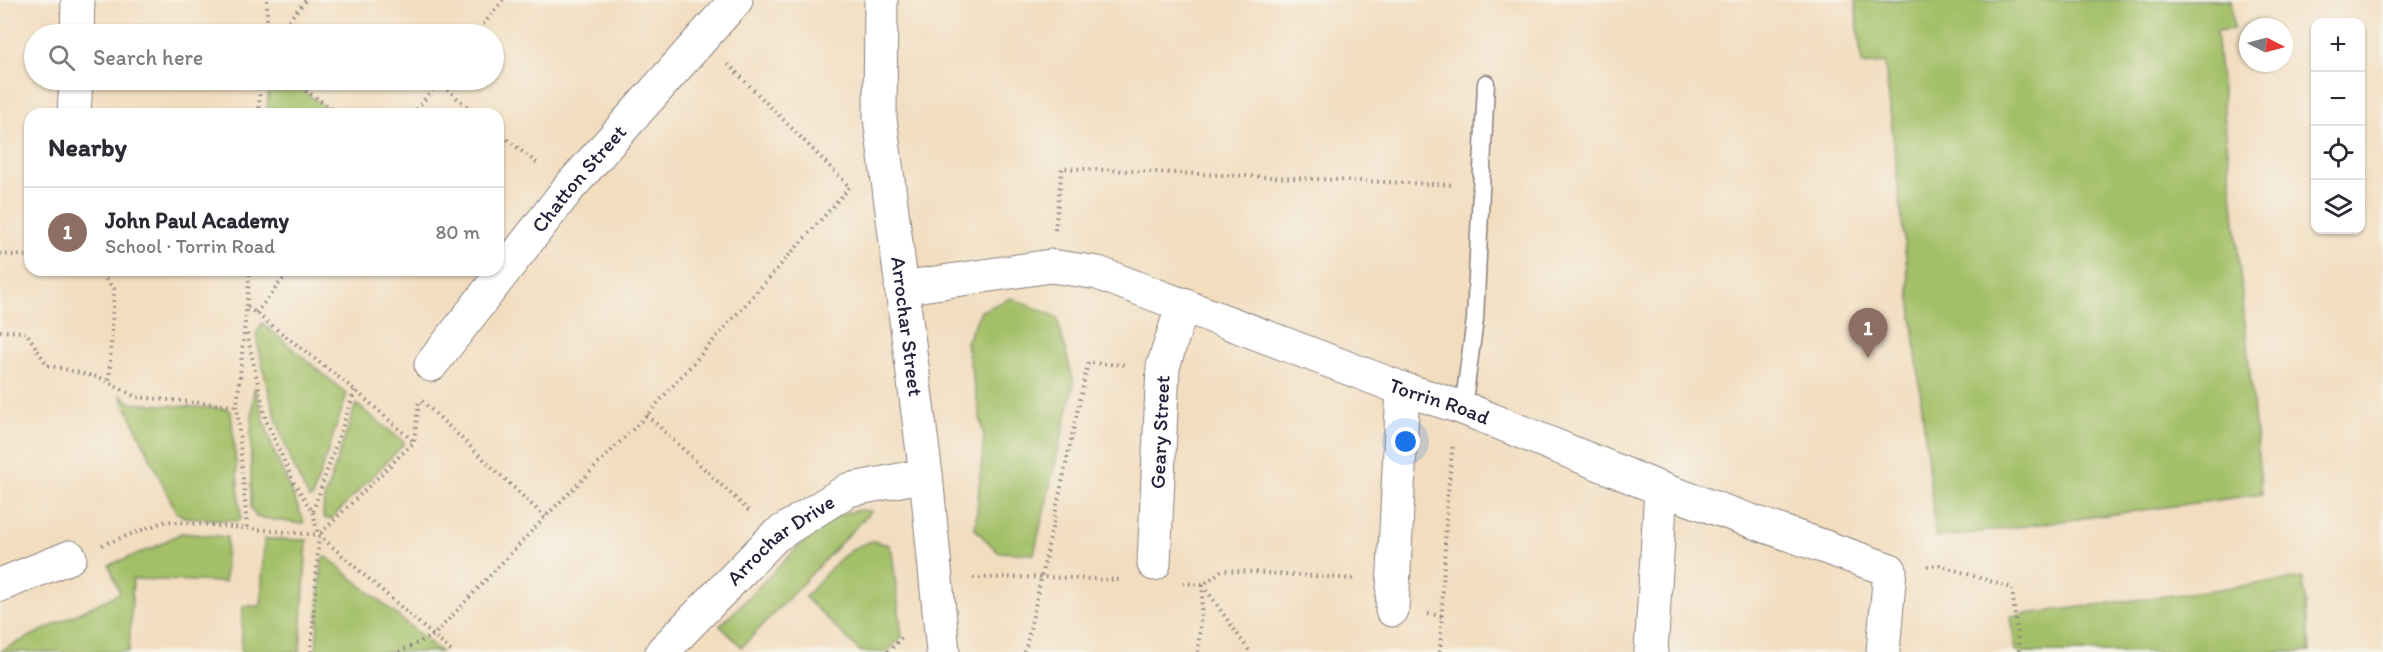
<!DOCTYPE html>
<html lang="en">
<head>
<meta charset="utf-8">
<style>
	body { margin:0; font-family:Itim,sans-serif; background:#f7f7f7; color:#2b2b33 }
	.controls { position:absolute; right:18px; top:18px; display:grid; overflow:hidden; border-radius:12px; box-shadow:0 2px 4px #0004 }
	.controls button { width:54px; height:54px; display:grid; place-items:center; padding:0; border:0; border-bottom:2px solid #e1e1e2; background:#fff; color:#2b2b33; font:30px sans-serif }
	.compass { position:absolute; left:2239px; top:18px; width:54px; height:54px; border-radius:50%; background:#fff; box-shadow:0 2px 4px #0004; rotate:96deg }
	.you { position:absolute; left:1406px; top:442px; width:21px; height:21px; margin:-15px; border:4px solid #fff; border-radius:50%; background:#1a73e8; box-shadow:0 0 0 9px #1a73e833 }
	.badge { display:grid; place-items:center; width:39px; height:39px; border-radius:50%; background:#1f6fb2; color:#fff; font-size:20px; font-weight:700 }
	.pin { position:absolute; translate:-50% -50px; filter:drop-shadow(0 2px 3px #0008) }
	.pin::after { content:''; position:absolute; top:32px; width:21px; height:18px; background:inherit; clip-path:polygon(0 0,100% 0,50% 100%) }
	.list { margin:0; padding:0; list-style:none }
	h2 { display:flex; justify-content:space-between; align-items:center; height:78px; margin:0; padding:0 24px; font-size:26px }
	h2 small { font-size:20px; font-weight:400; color:#7c7c81 }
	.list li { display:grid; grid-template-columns:39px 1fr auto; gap:18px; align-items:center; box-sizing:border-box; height:90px; padding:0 24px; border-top:2px solid #e1e1e2 }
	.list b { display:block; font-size:22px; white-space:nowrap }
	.list p { margin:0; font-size:20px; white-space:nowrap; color:#7c7c81 }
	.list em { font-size:20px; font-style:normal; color:#7c7c81 }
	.icon { flex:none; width:33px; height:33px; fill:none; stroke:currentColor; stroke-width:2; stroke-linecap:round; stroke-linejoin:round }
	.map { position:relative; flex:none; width:2383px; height:652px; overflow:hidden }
	.search { position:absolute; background:#fff; box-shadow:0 2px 4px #0004; left:24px; top:24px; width:480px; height:66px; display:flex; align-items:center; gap:15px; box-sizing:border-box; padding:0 21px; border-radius:33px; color:#7c7c81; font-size:22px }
	.panel { position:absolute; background:#fff; box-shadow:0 2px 4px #0004; left:24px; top:108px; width:480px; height:168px; border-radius:18px }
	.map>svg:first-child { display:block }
</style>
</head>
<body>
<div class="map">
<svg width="2383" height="652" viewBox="0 0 2383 652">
	<rect width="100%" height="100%" fill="#f7f3e8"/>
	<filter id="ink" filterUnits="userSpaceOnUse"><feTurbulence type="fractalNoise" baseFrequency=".0167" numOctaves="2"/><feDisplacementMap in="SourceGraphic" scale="12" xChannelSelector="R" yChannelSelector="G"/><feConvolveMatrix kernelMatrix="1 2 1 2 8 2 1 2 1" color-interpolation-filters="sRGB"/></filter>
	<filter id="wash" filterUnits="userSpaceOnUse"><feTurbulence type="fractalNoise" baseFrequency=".008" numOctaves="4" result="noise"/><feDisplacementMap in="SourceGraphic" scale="24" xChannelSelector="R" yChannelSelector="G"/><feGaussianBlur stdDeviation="1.35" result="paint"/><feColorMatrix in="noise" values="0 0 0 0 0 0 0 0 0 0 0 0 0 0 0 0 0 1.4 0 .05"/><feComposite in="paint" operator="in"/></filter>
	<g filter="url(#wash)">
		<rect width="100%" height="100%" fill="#f2ddbf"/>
		<g fill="#a3c068" stroke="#627152" stroke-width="1.5">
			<polygon points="1855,0 2231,0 2234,29 2216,31 2262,494 1936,538 1885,63 1862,65"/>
			<polygon points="269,80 288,80 335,114 267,114"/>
			<polygon points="1011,298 1057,317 1074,383 1034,554 998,552 975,529 984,437 966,342 981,311"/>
			<path d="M262 323 347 394 312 498H309C281 447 267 391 256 334Z"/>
			<polygon points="254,386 273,449 304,521 302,524 256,517 251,508 251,435"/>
			<polygon points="120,394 131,403 228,409 231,412 241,517 238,521 184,517 176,512"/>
			<polygon points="356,404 404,442 404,444 331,519 326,519 323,515 324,499"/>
			<polygon points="860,510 871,511 742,647 720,626 818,527 844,513"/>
			<polygon points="181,533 227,537 225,582 133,579 129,652 1,652 2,650 120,593 109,565 155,547"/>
			<polygon points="264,539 307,540 300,652 241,652 243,606 261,606"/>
			<path d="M873 541 889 545 892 552 902 637 887 652H861L805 597C825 576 844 547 873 541Z"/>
			<polygon points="324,557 328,558 441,652 316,652 322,560"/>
			<polygon points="2303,578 2310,652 2015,652 2011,616"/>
		</g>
	</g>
	<g filter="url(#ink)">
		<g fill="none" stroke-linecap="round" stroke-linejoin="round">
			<g stroke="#8a807d" stroke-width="19">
				<polyline id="lane" points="1463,408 1475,320 1486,83"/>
			</g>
			<g stroke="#8a807d" stroke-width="35">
				<g id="street">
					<polyline points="77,34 78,0"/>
					<polyline points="74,114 76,80"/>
					<path id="s1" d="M901 288 1051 266 1098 273 1403 389 1463 408 1661 489 1890 570 1883 652"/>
					<path id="s2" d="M431 365 568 189 736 0"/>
					<path id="s3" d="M1154 564 1163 367 1183 304"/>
					<polyline points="0,585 70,557"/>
					<polyline points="1392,610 1403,389"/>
					<path id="s4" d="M662 652 775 536 848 490 926 475"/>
					<polyline points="1651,652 1661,489"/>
				</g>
			</g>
			<g stroke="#8a807d" stroke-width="35">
				<g id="secondary">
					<path id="s5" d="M881 0 880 118 926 475 943 652"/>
				</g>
			</g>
			<g stroke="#8a807d" stroke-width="4" stroke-dasharray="1.5 4.5" stroke-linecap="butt">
				<polyline points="267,0 267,34"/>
				<polyline points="277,34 306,0"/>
				<polyline points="476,34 503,0"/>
				<polyline points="728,64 850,187"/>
				<polyline points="291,80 339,114"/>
				<polyline points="438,82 476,114"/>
				<polyline points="259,114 260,80"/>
				<polyline points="413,114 440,80"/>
				<polyline points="498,132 539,165"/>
				<polyline points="1055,230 1062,168 1454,185"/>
				<polyline points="0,254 30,256"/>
				<polyline points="98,270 114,289 109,383"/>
				<polyline points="248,307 355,390 414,442"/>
				<polyline points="256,313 290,270"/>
				<polyline points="0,331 26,332 47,365 101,378 136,397 237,406"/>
				<polyline points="247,334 266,420 294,483 313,512 318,535"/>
				<polyline points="422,401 545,517"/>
				<polyline points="647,415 749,511"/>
				<polyline points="313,511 355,390"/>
				<polyline points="247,527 237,406 250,270"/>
				<polyline points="102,545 166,521 319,535 452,652"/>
				<polyline points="1927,566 1939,565 2012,588 2019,652"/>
				<polyline points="973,578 1042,577 1121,580"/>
				<polyline points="1183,583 1203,585 1222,570 1356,579"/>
				<polyline points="1203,585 1250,652"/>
				<polyline points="1428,614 1442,616"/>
				<polyline points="311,652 319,535 414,442 419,400"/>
				<polyline points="399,652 434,635 545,517 647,415 850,187"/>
				<polyline points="888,652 904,635"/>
				<polyline points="1025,652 1088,363 1127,365"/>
				<polyline points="1198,652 1203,585"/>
				<polyline points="1440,652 1447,501 1453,443"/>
			</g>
			<use href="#lane" stroke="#fff" stroke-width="16"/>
			<use href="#street" stroke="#fff" stroke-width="33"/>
			<use href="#secondary" stroke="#fff" stroke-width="33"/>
		</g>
	</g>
	<g text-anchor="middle" stroke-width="5" stroke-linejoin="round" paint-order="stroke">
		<g font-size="21" fill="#22223b" stroke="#f7f3e8">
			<text dy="7" stroke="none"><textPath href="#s2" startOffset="238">Chatton Street</textPath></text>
			<text dy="7" stroke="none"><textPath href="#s5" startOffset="328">Arrochar Street</textPath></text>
			<text dy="7" stroke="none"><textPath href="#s1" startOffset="564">Torrin Road</textPath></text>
			<text dy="7" stroke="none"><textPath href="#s3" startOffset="132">Geary Street</textPath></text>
			<text dy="7" stroke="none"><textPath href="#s4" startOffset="164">Arrochar Drive</textPath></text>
		</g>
	</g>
</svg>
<div class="controls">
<button>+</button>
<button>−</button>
<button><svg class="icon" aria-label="locate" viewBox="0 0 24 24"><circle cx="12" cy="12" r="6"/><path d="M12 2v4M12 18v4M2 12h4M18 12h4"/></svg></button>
<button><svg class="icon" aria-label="layers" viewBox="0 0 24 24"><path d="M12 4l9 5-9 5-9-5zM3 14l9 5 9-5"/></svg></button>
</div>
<svg class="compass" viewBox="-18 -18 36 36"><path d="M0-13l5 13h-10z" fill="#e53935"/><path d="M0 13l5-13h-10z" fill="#7c7c81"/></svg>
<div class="you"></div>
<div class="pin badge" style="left:1868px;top:358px;background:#8d6e63">1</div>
<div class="search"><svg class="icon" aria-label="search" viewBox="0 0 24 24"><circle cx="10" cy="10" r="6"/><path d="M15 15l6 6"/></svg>Search here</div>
<section class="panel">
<h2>Nearby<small></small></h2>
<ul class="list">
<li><span class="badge" style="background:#8d6e63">1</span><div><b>John Paul Academy</b><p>School · Torrin Road</p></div><em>80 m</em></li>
</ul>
</section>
</div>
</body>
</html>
